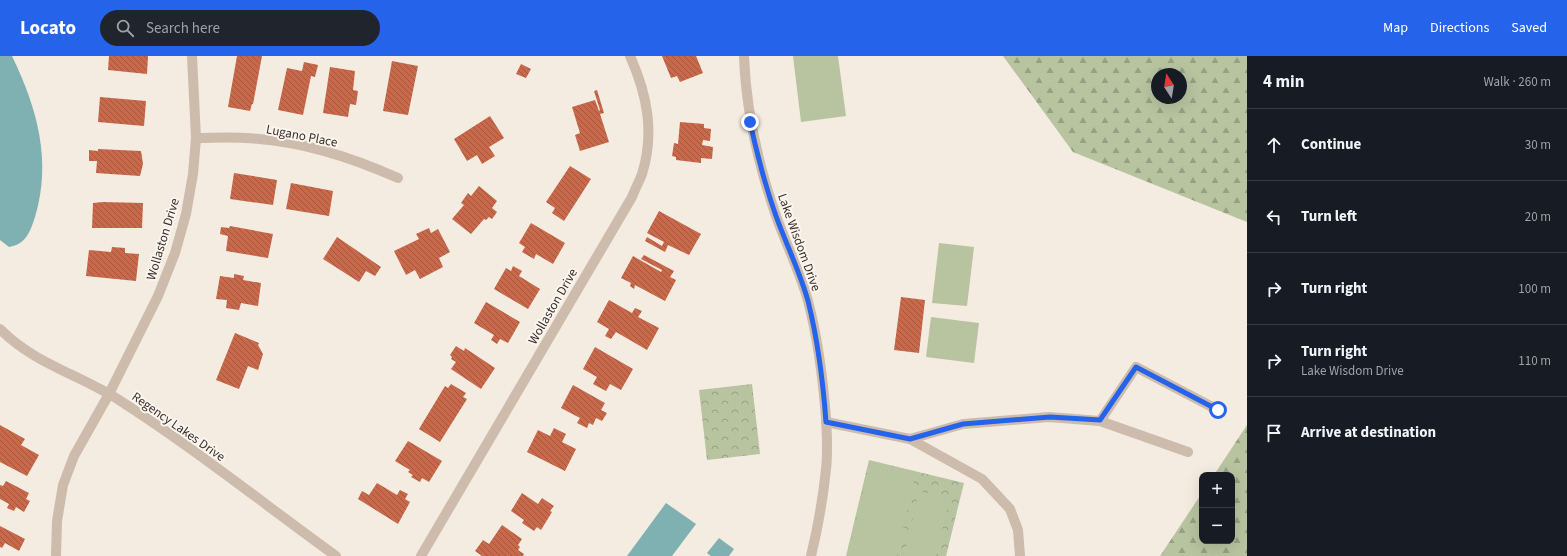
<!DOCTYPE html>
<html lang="en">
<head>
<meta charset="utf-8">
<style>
	body { margin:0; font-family:"Source Sans 3",sans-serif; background:#20242c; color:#f1f3f6 }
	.controls { position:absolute; right:12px; bottom:12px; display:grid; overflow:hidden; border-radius:8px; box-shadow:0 4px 16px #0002 }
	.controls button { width:36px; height:36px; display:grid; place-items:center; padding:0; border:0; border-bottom:1px solid #363941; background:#171b24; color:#f1f3f6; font:20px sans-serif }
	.compass { position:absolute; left:1151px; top:12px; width:36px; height:36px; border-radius:50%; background:#171b24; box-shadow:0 4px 16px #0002; rotate:348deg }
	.stop { position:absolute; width:12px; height:12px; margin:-9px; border:3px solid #2563eb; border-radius:50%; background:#fff }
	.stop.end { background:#2563eb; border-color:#fff; box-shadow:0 1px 4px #0008 }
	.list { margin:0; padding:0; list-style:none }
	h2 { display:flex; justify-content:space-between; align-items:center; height:52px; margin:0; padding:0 16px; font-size:17px }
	h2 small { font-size:13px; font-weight:400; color:#9ea1a6 }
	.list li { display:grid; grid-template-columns:26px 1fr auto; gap:12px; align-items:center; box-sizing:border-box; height:72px; padding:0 16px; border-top:1px solid #363941 }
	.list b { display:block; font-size:15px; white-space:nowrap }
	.list p { margin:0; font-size:13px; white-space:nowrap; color:#9ea1a6 }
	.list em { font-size:13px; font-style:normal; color:#9ea1a6 }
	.icon { flex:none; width:22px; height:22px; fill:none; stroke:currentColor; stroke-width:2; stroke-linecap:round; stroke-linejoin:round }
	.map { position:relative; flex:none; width:1247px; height:500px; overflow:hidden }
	header { display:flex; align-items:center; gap:24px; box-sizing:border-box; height:56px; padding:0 20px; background:#2563eb; color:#fff }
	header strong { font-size:19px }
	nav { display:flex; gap:22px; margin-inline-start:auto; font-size:14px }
	.search { width:280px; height:36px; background:#20242c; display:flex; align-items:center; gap:10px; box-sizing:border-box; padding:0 14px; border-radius:22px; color:#9ea1a6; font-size:15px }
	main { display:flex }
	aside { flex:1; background:#171b24 }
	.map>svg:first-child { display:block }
</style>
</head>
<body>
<header>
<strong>Locato</strong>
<div class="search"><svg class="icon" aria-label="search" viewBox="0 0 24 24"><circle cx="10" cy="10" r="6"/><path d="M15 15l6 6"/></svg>Search here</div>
<nav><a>Map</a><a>Directions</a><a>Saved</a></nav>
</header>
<main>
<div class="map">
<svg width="1247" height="500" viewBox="0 0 1247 500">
	<defs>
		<pattern id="forest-firs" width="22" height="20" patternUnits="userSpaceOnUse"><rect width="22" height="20" fill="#b8c4a0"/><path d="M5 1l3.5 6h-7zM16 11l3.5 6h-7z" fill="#97a083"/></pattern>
		<pattern id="park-crowns" width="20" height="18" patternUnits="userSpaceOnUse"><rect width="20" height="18" fill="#b8c4a0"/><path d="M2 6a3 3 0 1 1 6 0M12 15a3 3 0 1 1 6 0" fill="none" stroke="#97a083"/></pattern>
		<pattern id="building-back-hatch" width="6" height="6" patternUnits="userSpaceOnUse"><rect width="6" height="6" fill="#c8694b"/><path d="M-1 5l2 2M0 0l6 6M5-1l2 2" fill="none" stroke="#a4573f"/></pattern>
	</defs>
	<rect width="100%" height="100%" fill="#f4ebe1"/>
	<g fill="url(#forest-firs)" fill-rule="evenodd">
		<path d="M1003 0H1247V166L1073 96ZM1157 18H1181V42H1157Z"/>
		<polygon points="1247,369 1247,500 1160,500 1202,437 1202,485 1232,485 1232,419 1214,419"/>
	</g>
	<g fill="url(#park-crowns)">
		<polygon points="752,328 760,398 707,404 699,334"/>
		<polygon points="869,404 964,427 946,500 846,500"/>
	</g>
	<g fill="#b8c4a0">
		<polygon points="793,0 838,0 846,60 801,66"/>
		<polygon points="939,187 974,191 967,250 932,247"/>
		<polygon points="931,261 979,267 974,307 926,301"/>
		<polygon points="870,405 916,417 897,500 848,500"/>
		<polygon points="919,435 950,442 936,500 904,500"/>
	</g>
	<g fill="#7fb0b2">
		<path d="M0 0H12C37 52 52 104 35 161 30 176 26 188 9 191L0 184Z"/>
		<polygon points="666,447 696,468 672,500 627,500"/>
		<polygon points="719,482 734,493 729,500 711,500 707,497"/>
	</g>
	<g fill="url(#building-back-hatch)">
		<polygon points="109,0 148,0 147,18 108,14"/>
		<polygon points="237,0 262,0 253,48 252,48 250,55 228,51"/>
		<polygon points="662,0 696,0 703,17 680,26 677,20 671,22"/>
		<polygon points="392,5 418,10 408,59 383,55"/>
		<polygon points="304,6 318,9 315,21 311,20 303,59 278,54 287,12 302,15"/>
		<polygon points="521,8 531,13 526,22 516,18"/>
		<polygon points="330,11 355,15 353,34 358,35 356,49 350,48 348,61 323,57"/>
		<polygon points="597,34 604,57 600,58 609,86 580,95 575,79 580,77 572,51 595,44 599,55 600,54 594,35"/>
		<polygon points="100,41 146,45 144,70 98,66"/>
		<polygon points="490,60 504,82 489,91 495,100 482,108 477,99 467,105 454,83"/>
		<polygon points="680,66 704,68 704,72 711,73 710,85 703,84 702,89 713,91 712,103 701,102 701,107 676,104 676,101 672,100 674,87 678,88"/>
		<polygon points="98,93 141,95 143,108 140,120 96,117 97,105 89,105 89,94 98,95"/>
		<polygon points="570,110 591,123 564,165 552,157 555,152 546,146"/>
		<polygon points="234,117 277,124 273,149 230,143"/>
		<polygon points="291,127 333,135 329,160 286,153"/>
		<polygon points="479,130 497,145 492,152 497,156 492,163 489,161 486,164 484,163 471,178 452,163 464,149 461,147 468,137 471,140"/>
		<polygon points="103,146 143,147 142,172 92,172 93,147"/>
		<polygon points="659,155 701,178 689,199 668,189 665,196 645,185 647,181 662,190 664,186 647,177"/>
		<polygon points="531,167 565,187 553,208 536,198 534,203 522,196 525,191 519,187"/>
		<polygon points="230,170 273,178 268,202 226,195 228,180 220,178 221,171 229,172"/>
		<polygon points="429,172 431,177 438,173 450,196 439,202 443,211 420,223 415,214 406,219 394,195 419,183 416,178"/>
		<polygon points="337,181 381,211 375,220 366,215 359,226 323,203"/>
		<polygon points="112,191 125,192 125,197 139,198 136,225 86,220 89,194 111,196"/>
		<polygon points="644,199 674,215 670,221 676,224 665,245 635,229 634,233 630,230 631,227 621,222 633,200 661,216 662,214 641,203"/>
		<polygon points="513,210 522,215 519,220 540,233 528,253 494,233 506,212 511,215"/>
		<polygon points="234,218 244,220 243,224 261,227 258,250 241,247 239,254 226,252 227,244 216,243 220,220 234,222"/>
		<polygon points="901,241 925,244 919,297 894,294"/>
		<polygon points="609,244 632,257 635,252 642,255 638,261 659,272 647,294 616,276 611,283 605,280 609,273 597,266"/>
		<polygon points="486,246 520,266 508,287 500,283 497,288 491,284 494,279 474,267"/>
		<polygon points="235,277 259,287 258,289 263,298 258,314 248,310 239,333 216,324"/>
		<polygon points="456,290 464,295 465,292 495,312 481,333 451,313 456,306 451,303 452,301 450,299"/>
		<polygon points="595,291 633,313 621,334 610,328 606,335 593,328 597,321 583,313"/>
		<polygon points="451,328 466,337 463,341 467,343 440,386 419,373 445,330 448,332"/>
		<polygon points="573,329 605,347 601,354 607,357 602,365 596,362 593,369 589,367 587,372 577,367 580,362 561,352"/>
		<polygon points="0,369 25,383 21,389 39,399 27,420 0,406"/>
		<polygon points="554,372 566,378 562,386 576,393 565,415 527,396 538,374 550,380"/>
		<polygon points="408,385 442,405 429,426 422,422 420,426 411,421 413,419 408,416 410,414 395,405"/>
		<polygon points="6,425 29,437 26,443 30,445 24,456 16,451 14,455 7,452 9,448 0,443 0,429 3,430"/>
		<polygon points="377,427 397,439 400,434 408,438 405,443 410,446 398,468 358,443 362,435 369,439"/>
		<polygon points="522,437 538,448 542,442 554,450 550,455 552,456 541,474 537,471 534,475 522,467 524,464 511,455"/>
		<polygon points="502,469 522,483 518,489 520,491 518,494 524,498 523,500 482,500 475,495 483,484 489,488"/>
		<polygon points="0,470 25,483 19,495 5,487 2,492 0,491"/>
	</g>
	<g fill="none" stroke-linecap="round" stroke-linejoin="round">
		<g stroke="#cdbbac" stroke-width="10">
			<path d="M744 0C746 55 758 108 776 160 786 188 800 216 808 245 818 283 823 323 826 362 827 379 828 396 826 413 823 443 818 471 811 500"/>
			<path d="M196 82C212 82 229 81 245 82 301 85 348 100 398 122"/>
			<path d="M0 273C33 307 80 319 119 344 194 392 264 448 336 500"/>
			<polyline points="1100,365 1136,311 1218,354"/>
			<polyline points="826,366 910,383 982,423 1010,453 1018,474 1020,500"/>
			<polyline points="910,383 963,368 1049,361 1100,365 1188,396"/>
			<polyline points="56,500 57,465 63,429 74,400 109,338 158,240 175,197 186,158 193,118 196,82 192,0"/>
			<path d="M421 500 632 141C635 133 639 126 642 118 655 77 647 38 630 0"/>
		</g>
	</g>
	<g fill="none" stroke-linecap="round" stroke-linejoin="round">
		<path stroke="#2563eb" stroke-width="5" d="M750 66C757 98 765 129 776 160 786 188 800 216 808 245 818 285 823 325 826 366L910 383 963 368 1050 361 1100 364 1136 311 1218 354"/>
	</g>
	<g text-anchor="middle" stroke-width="4" stroke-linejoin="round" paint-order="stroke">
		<g font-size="13" fill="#3b302b" stroke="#fbf5ee">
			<text transform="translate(302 79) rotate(11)" y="5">Lugano Place</text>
			<text transform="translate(162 183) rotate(-73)" y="5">Wollaston Drive</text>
			<text transform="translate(800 186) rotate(70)" y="5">Lake Wisdom Drive</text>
			<text transform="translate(552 250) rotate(-60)" y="5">Wollaston Drive</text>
			<text transform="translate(179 370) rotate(35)" y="5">Regency Lakes Drive</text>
		</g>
	</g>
</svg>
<div class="controls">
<button>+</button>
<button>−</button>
</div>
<svg class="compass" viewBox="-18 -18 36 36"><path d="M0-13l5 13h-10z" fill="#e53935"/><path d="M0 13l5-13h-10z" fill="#9ea1a6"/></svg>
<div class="stop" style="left:1218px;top:354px"></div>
<div class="stop end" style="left:750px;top:66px"></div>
</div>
<aside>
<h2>4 min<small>Walk · 260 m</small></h2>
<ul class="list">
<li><svg class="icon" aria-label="ahead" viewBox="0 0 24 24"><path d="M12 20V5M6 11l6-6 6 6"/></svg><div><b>Continue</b></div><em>30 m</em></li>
<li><svg class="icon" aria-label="left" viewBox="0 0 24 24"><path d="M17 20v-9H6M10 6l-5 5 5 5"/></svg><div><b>Turn left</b></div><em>20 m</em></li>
<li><svg class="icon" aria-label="right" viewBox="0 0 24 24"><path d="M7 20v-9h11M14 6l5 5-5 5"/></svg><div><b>Turn right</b></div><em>100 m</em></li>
<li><svg class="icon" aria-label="right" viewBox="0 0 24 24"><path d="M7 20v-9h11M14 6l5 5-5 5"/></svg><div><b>Turn right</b><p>Lake Wisdom Drive</p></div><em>110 m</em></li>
<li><svg class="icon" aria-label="arrive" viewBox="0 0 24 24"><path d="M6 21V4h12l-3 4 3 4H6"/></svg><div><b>Arrive at destination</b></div></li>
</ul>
</aside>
</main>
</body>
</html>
